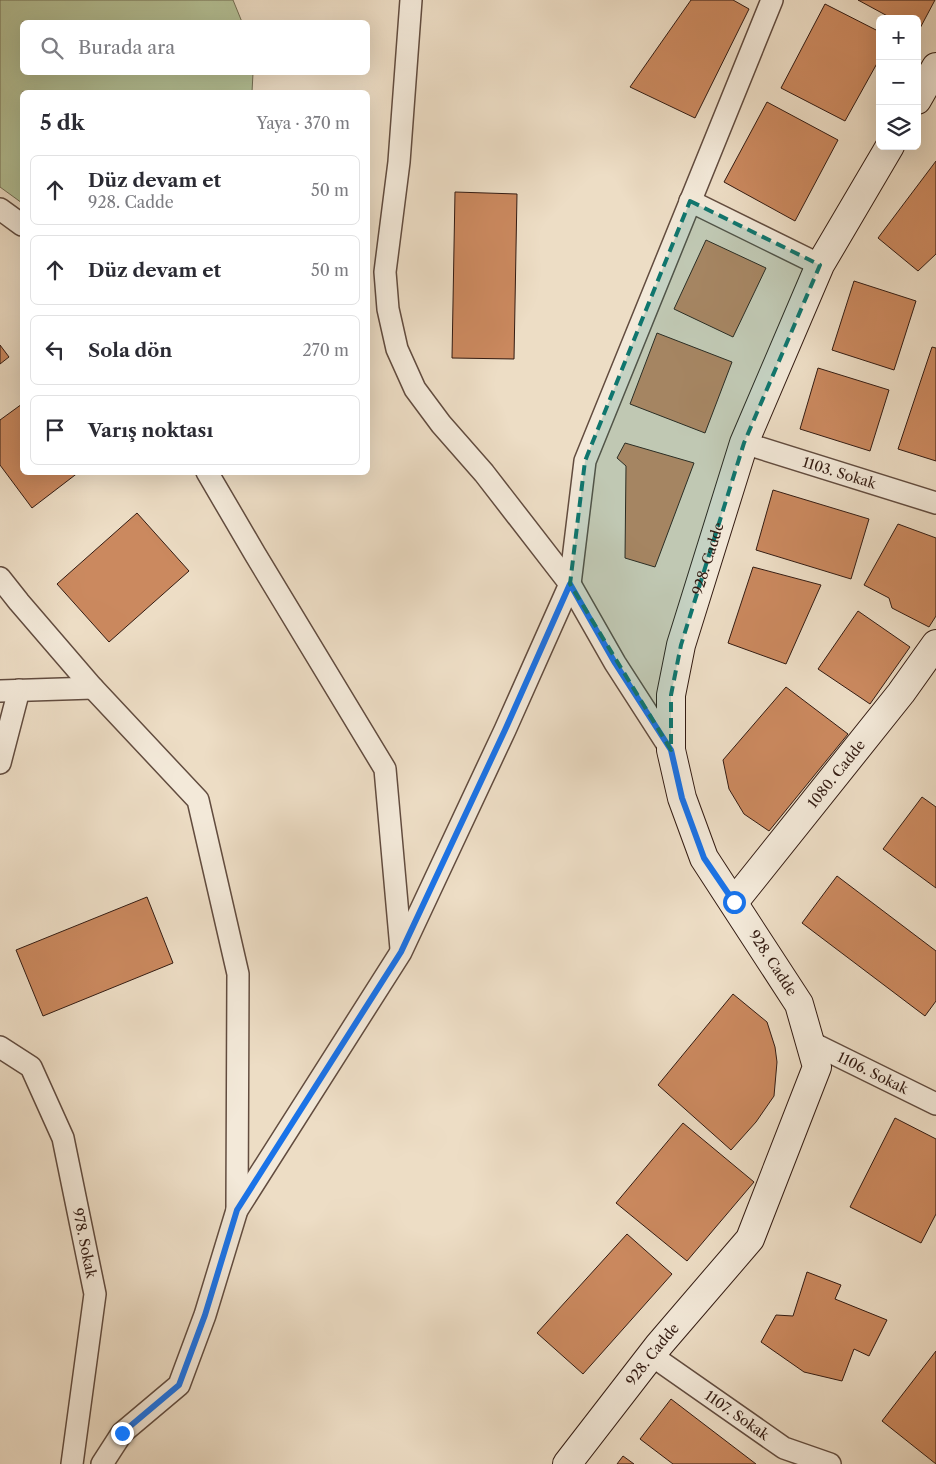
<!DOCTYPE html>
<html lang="tr">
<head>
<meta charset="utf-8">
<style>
	body { margin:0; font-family:"Libre Caslon Text",serif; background:#f7f7f7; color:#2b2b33 }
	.controls { position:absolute; right:15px; top:15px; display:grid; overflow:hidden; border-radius:8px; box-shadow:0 5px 20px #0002 }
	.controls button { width:45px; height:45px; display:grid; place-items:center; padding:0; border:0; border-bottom:1px solid #e1e1e2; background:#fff; color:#2b2b33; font:25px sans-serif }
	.stop { position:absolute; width:15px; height:15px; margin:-11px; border:4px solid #1a73e8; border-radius:50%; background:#fff }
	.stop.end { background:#1a73e8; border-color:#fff; box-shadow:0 1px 5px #0008 }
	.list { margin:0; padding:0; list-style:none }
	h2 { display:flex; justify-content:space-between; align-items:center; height:65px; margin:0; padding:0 20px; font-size:21px }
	h2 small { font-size:16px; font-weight:400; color:#7c7c81 }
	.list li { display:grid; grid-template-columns:32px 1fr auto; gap:15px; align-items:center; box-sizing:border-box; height:70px; margin:0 10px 10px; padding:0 10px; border:1px solid #e1e1e2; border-radius:8px }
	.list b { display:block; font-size:19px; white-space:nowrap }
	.list p { margin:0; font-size:16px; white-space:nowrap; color:#7c7c81 }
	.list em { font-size:16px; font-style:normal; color:#7c7c81 }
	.icon { flex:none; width:28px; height:28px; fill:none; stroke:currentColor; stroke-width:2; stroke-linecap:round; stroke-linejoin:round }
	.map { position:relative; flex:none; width:936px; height:1464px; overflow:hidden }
	.search { position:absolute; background:#fff; box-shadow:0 5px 20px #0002; left:20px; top:20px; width:350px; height:55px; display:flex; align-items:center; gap:12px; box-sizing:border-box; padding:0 18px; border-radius:8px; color:#7c7c81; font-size:19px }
	.panel { position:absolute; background:#fff; box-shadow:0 5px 20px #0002; left:20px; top:90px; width:350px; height:385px; border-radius:8px }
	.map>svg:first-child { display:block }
</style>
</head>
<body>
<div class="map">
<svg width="936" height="1464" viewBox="0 0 936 1464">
	<rect width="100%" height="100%" fill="#edddc5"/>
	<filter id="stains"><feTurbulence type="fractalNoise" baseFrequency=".004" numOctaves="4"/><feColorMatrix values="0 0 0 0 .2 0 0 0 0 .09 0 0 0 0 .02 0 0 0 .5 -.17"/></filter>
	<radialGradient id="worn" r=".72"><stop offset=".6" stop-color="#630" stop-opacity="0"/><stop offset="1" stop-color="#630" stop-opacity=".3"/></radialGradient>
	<polygon fill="#b5c297" stroke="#746e54" points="0,0 233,0 242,22 22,22 22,72 253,73 252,92 22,92 22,203 0,187"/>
	<g fill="#cb895f" stroke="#331b12">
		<polygon points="691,0 733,0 749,9 695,118 630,87"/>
		<polygon points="858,0 935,0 918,32 917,19 893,19"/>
		<polygon points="825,4 880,32 880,58 845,121 781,88"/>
		<polygon points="767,102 838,140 795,221 724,182"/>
		<polygon points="936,161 936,254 918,271 878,238"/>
		<polygon points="455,192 517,194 514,359 452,358"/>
		<polygon points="706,240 766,268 733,337 674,309"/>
		<polygon points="854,281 916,301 894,370 832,350"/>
		<polygon points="657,333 732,362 705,433 630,404"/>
		<polygon points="0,345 9,357 0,364"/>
		<polygon points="932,347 936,348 936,461 898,449"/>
		<polygon points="818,368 889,390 870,451 800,429"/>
		<polygon points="22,404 22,472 79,472 32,508 0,465 0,420"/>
		<polygon points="625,443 694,463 655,567 625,558 626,466 617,458"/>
		<polygon points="773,490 869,519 851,579 756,550"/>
		<polygon points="137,513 189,571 109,642 57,584"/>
		<polygon points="898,524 936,538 936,616 929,627 892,608 889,598 864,585"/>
		<polygon points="753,567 821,585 786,664 728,643"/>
		<polygon points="858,611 910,647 870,704 818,669"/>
		<polygon points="786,687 848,734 769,831 744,814 729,789 723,760"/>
		<polygon points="922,797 936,807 936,888 883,849"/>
		<polygon points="837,876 936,951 936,1001 925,1016 802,923"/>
		<polygon points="147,897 173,963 43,1016 16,950"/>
		<polygon points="733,994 767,1022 775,1047 777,1062 774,1096 756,1122 731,1150 658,1085"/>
		<polygon points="895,1118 936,1139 936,1214 921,1243 850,1207"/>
		<polygon points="683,1123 754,1182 687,1261 616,1203"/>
		<polygon points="627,1234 672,1274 583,1374 537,1333"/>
		<polygon points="807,1272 841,1285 835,1299 887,1320 869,1356 854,1349 842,1381 804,1372 761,1342 776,1315 793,1316"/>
		<polygon points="936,1351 936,1464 882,1421"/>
		<polygon points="671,1399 756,1464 673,1464 640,1439"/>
		<polygon points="623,1456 634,1464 617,1464"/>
	</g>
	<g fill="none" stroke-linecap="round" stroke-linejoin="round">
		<g stroke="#624c3f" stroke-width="24">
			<g id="street">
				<polyline points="411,0 399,162 385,272 388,309 397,349 415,389 441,424 484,473 570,584 615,663 671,750"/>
				<polyline points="690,201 820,265"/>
				<polyline points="0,209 22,225"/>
				<path id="s1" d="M744 443 936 503"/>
				<polyline points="207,472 255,554 385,769 401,949"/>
				<polyline points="0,578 19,602 93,688 198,800 238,974 237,1210"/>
				<polyline points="0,691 93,688"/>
				<polyline points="0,763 19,690"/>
				<path id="s2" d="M810 1042 936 1104"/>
				<path id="s3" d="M0 1047 31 1067 63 1138 95 1294 72 1464"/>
				<path id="s4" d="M651 1355 784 1448 830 1464"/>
				<polyline points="102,1464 122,1433 179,1385 205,1315 237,1210 401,952 505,730 570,584 585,461 772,0"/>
			</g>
		</g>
		<g stroke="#331b12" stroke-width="30">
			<g id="secondary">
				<polyline points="917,100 936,67"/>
				<path id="s5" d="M734 902 901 693 936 644"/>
				<path id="s6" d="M567 1464 659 1345 750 1239 817 1067 799 1004 704 858 682 798 671 750V695L681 645 744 443 820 265 890 146"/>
			</g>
		</g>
		<use href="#street" stroke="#f3e9d9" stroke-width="21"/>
		<use href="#secondary" stroke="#f3e9d9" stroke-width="28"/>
	</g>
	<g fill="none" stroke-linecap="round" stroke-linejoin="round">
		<polyline stroke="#1a73e8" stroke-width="6" points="122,1433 179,1385 205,1315 237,1210 401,952 505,730 570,584 615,663 671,750 682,798 704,858 734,902"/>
	</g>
	<path fill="#0f766e" fill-opacity="0.2" stroke="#0f766e" stroke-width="4" stroke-dasharray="10 6" stroke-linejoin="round" d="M690 201 820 265 744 443 681 645 671 695V750L570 584 585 461Z"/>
	<g text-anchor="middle" stroke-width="4" stroke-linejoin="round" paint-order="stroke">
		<g font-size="14" fill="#331b12" stroke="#f3e9d9">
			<text dy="5" stroke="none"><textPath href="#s1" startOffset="100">1103. Sokak</textPath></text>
			<text dy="5" stroke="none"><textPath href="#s6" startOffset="1024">928. Cadde</textPath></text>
			<text dy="5" stroke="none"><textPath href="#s5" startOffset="164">1080. Cadde</textPath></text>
			<text transform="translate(773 963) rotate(57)" y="5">928. Cadde</text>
			<text dy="5" stroke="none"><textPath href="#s2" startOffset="70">1106. Sokak</textPath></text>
			<text dy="5" stroke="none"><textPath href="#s3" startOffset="222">978. Sokak</textPath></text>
			<text dy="5" stroke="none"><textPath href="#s6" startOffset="139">928. Cadde</textPath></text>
			<text dy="5" stroke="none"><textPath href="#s4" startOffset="105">1107. Sokak</textPath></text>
		</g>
	</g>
	<rect width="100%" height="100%" filter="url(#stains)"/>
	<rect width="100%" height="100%" fill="url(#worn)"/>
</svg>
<div class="controls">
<button>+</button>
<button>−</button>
<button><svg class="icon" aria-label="layers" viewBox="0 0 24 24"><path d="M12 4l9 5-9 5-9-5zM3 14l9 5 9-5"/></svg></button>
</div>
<div class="stop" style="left:734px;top:902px"></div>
<div class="stop end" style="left:122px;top:1433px"></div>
<div class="search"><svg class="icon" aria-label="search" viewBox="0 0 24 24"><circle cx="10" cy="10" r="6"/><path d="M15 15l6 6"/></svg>Burada ara</div>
<section class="panel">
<h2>5 dk<small>Yaya · 370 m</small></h2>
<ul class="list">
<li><svg class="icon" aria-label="ahead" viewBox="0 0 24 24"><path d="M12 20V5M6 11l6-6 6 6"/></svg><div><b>Düz devam et</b><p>928. Cadde</p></div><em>50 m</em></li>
<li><svg class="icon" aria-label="ahead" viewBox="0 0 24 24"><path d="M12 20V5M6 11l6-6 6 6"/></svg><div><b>Düz devam et</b></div><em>50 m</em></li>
<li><svg class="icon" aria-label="left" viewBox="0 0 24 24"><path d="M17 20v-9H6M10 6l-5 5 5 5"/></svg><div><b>Sola dön</b></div><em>270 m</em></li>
<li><svg class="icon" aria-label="arrive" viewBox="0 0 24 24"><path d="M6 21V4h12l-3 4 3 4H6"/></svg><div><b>Varış noktası</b></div></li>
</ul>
</section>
</div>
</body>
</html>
